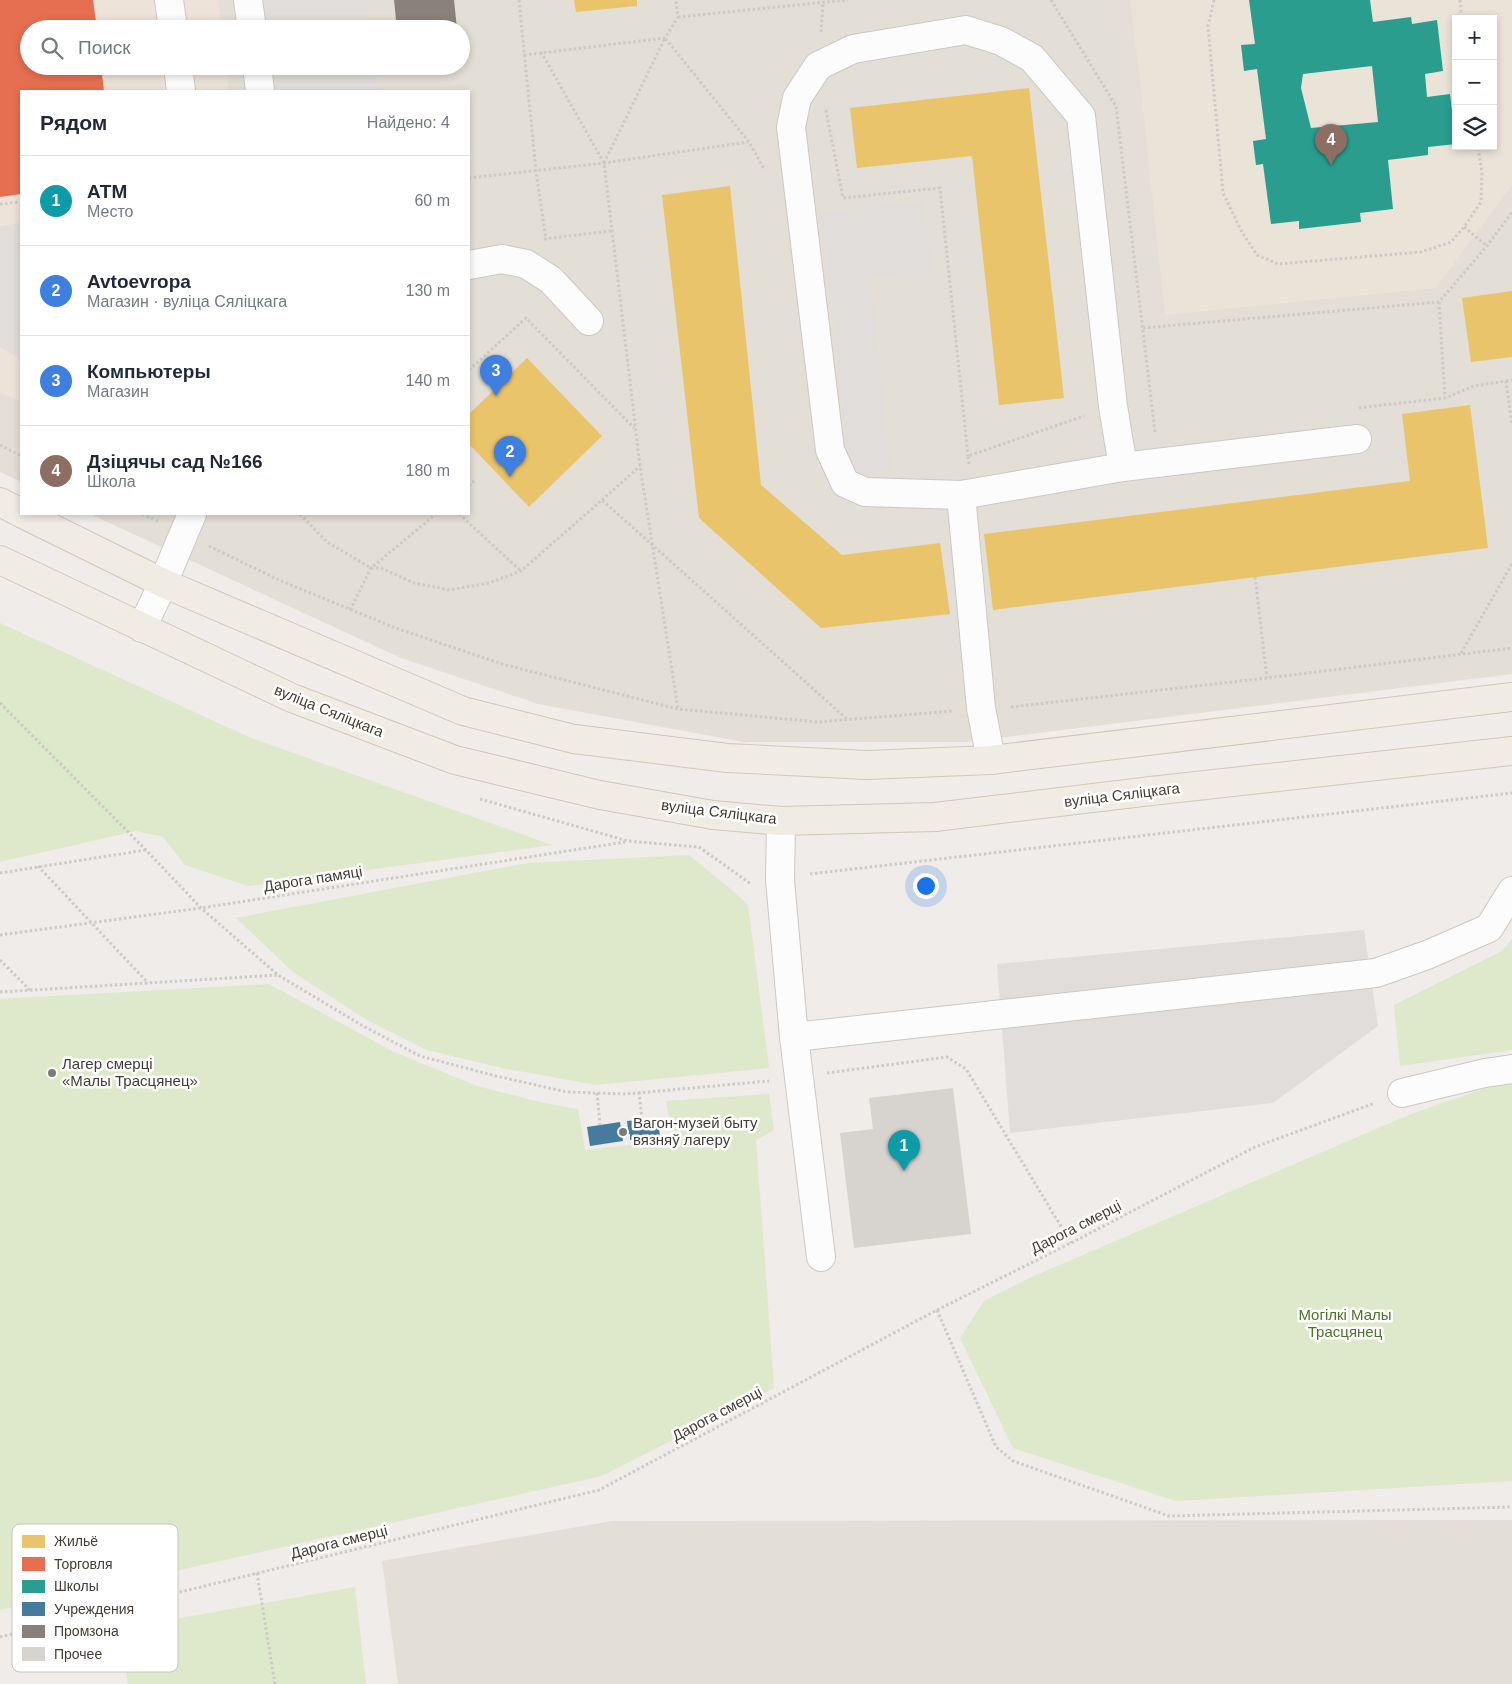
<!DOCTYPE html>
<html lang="ru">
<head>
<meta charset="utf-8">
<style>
	body { margin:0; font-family:Helvetica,sans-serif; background:#f6f6f7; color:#1f2937 }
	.controls { position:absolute; right:15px; top:15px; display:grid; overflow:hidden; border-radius:0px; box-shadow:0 2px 8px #0003 }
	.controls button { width:45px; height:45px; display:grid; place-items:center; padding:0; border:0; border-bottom:1px solid #e0e1e3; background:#fff; color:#1f2937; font:25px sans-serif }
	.you { position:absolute; left:925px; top:885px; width:18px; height:18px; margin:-12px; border:4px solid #fff; border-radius:50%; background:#1a73e8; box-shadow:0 0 0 8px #1a73e833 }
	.badge { display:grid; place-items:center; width:32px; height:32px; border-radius:50%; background:#7c3aed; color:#fff; font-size:16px; font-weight:700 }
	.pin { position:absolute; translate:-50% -41px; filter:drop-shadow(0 1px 2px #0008) }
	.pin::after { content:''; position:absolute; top:26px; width:18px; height:15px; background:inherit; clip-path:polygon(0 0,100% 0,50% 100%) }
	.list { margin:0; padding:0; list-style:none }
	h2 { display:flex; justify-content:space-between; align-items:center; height:65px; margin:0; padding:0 20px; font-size:21px }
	h2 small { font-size:16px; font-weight:400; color:#747a83 }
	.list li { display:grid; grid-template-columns:32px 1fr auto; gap:15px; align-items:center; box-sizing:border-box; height:90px; padding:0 20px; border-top:1px solid #e0e1e3 }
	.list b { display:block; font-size:19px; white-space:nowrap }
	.list p { margin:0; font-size:16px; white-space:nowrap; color:#747a83 }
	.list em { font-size:16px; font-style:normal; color:#747a83 }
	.icon { flex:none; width:28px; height:28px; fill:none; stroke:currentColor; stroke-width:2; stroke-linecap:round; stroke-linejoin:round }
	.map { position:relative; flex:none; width:1512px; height:1684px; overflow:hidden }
	.search { position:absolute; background:#fff; box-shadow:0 2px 8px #0003; left:20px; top:20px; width:450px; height:55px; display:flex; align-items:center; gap:12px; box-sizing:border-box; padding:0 18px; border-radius:28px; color:#747a83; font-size:19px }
	.panel { position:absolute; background:#fff; box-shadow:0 2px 8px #0003; left:20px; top:90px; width:450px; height:425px; border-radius:0px }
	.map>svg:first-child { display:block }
</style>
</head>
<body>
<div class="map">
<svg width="1512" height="1684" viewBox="0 0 1512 1684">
	<rect width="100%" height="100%" fill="#efece9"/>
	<g fill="#e3ded6" fill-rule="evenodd">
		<path d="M0 0H1512V674L966 742H744L538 704 401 658 90 514H469V91H21V482L0 472ZM1456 19H1493V146H1456ZM29 29H461V66H29Z"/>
		<polygon points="1512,1520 1512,1684 398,1684 382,1561 612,1521"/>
	</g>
	<polygon fill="#eee3d9" points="0,0 218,0 222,29 29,29 29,66 226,66 229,91 21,91 21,402 0,392"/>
	<path fill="#eae3d8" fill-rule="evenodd" d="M1130 0H1512V185L1436 288 1165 315 1140 82ZM1456 19H1493V146H1456Z"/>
	<g fill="#dee8ca">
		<polygon points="0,623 251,738 552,845 248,886 185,865 163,837 136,831 0,862"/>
		<polygon points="689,855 732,890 748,905 769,1068 596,1085 502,1068 427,1050 367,1020 293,972 236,918 527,863"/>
		<polygon points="1512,939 1512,1050 1400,1066 1394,1005 1502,951"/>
		<polygon points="269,984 394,1052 477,1086 544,1103 578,1109 585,1150 674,1140 666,1101 769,1094 774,1130 756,1140 774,1388 602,1476 0,1610 0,999"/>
		<polygon points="1512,1084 1512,1481 1176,1501 1013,1448 960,1338 984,1301 1034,1276 1411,1114 1492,1086"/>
		<polygon points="355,1587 366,1684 128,1684 119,1629"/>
	</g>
	<g fill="#e0ddda">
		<polygon points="242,0 366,0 370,29 245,29"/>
		<polygon points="249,66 374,66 377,91 252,91"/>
		<polygon points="924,202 931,270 870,277 890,470 850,474 822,213"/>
		<polygon points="21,223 21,358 0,348 0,226"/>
		<polygon points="1364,930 1378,1026 1273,1103 1010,1133 997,964"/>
	</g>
	<g fill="#e9c46a">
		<polygon points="574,0 637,0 637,6 576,12"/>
		<polygon points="1029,88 1064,398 999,405 972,156 857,168 850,108"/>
		<polygon points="730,186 761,485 842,555 940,543 950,614 821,628 699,518 662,195"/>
		<polygon points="1512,291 1512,357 1471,362 1462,298"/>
		<polygon points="527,358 602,436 529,507 469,444 469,414"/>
		<polygon points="1470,405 1488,548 993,610 984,534 1410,481 1402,414"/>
	</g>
	<polygon fill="#e76f51" points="0,0 93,0 97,29 29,29 29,66 101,66 104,91 21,91 21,194 0,197"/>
	<path fill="#2a9d8f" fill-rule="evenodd" d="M1249 0H1370L1373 22 1411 17 1412 24 1437 20 1443 71 1425 74 1427 97 1450 94 1456 144 1428 147V155L1388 160 1393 209 1360 213 1361 222 1299 229V221L1271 224 1263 164 1256 165 1253 141 1266 139 1257 69 1244 71 1241 45 1255 44ZM1372 66 1378 122 1311 128 1301 88 1303 74Z"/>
	<polygon fill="#457b9d" points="658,1118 660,1137 630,1140 630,1134 622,1135 623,1141 590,1146 587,1127 620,1122 621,1129 628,1129 627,1121"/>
	<polygon fill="#8a817c" points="394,0 454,0 457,29 397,29"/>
	<polygon fill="#d7d4d0" points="953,1088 971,1234 854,1248 840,1133 873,1129 869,1098"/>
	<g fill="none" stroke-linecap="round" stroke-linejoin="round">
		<g stroke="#ccc8c5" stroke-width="30">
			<g id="minor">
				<polyline points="169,0 173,29"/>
				<polyline points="248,0 252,29"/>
				<polyline points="178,66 181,91"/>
				<polyline points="257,66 260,91"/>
				<polyline points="469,265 502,259 526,264 551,280 589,321"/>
				<polyline points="1123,467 1113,406 1081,116 1032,58 1001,41 966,30 853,49 818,66 797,98 791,127 830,450 845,483 865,492 961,495 1123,467 1357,439"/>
				<polyline points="961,495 981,708 991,760"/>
				<polyline points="142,628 163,583 192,514"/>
				<polyline points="781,821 780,880 794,1037 1376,973 1427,955 1489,928 1512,891"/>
				<polyline points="794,1037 821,1257"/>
				<polyline points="1402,1093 1485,1073 1512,1069"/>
			</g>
		</g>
		<g stroke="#d0c7b7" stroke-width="30">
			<g id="major">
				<polyline points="0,502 21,513"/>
				<polyline points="23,514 163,583 463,711 574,739 727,758 867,765 991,760 1512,697"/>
				<polyline points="0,560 292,698 455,760 600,795 713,815 781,821 935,817 1151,791 1512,751"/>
			</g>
		</g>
		<g stroke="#cdcac7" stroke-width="3" stroke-dasharray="2.5 2.5" stroke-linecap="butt">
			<polyline points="519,0 536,171 546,240"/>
			<polyline points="1051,0 1116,106 1155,432 1157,432"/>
			<polyline points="1214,0 1208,26 1223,193 1242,232 1257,255 1278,264 1421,252 1451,242 1464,227 1481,202 1482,173 1478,146"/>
			<polyline points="1460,0 1462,19"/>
			<polyline points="678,17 848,0"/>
			<polyline points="821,32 823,3"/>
			<polyline points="541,52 604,163 640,466 678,709"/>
			<polyline points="524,55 665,38 678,17 676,0"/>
			<polyline points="826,110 843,198 940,188 968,456"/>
			<polyline points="604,163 665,38 749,142 764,169"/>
			<polyline points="469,178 604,163 748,142"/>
			<polyline points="0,204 21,202"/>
			<polyline points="1464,227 1487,246"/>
			<polyline points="544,239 611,231"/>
			<polyline points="1439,302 1445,398"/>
			<polyline points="1143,328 1439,302 1487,246 1512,212"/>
			<polyline points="469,370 526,318 634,428"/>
			<polyline points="1506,381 1512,380"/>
			<polyline points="1359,408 1445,398 1474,386 1506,381 1512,425"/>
			<polyline points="0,445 21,456"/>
			<polyline points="969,464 968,456 1084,416"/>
			<polyline points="469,486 474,481"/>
			<polyline points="602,500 640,466"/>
			<polyline points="142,514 158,521"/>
			<polyline points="300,514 327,542 371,568 381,568 414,583 450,590 489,583 521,571 602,500 848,720"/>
			<polyline points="459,514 521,571"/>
			<polyline points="209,546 279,580 393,627 502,664 678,709 818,722 953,711"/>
			<polyline points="1255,577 1267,678"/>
			<polyline points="350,610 371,568 436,514"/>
			<polyline points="1461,653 1512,564"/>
			<polyline points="0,703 146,850 201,908 278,975 363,1026 420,1056 496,1076 567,1092 626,1094 769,1081"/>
			<polyline points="1011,707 1267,678 1512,648"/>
			<polyline points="480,799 628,841 699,847 751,884"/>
			<polyline points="38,866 148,983"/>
			<polyline points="0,873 146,850"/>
			<polyline points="810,874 1512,793"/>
			<polyline points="0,935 201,908 625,842"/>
			<polyline points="0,960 30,990"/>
			<polyline points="0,992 278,975"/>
			<polyline points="827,1073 947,1057 966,1069 1071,1243"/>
			<polyline points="639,1092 642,1120"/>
			<polyline points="597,1093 600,1125"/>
			<polyline points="937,1310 996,1447 1013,1461 1169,1516 1512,1507"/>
			<polyline points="257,1573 275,1684"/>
			<polyline points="0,1637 135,1603 599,1490 937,1310 1071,1243 1255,1147 1375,1103"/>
		</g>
		<use href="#minor" stroke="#fdfcfc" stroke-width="28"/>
		<use href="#major" stroke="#f0ebe3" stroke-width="28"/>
	</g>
	<g fill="#807a74" stroke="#fff" stroke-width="2">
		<circle cx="52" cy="1073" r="5"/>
		<circle cx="623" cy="1132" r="5"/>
	</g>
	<g text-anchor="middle" stroke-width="5" stroke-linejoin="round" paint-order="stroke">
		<g font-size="15" fill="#443d35" stroke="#fff">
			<text transform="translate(329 711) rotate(22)" y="5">вуліца Сяліцкага</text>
			<text transform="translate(1122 795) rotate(-7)" y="5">вуліца Сяліцкага</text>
			<text transform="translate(719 812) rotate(7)" y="5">вуліца Сяліцкага</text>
			<text transform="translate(313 879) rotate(-9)" y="5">Дарога памяці</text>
			<text transform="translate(1076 1227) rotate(-27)" y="5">Дарога смерці</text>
			<text transform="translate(717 1414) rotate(-28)" y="5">Дарога смерці</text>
			<text transform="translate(339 1542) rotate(-14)" y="5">Дарога смерці</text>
		</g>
		<g font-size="15" fill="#443d35" stroke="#fff" text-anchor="start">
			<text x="62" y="1069">Лагер смерці<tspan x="62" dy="17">«Малы Трасцянец»</tspan></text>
			<text x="633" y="1128">Вагон-музей быту<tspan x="633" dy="17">вязняў лагеру</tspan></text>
		</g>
		<g font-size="15" fill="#4c742b" stroke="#fff">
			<text x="1345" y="1320">Могілкі Малы<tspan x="1345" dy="17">Трасцянец</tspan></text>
		</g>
	</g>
	<rect x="12" y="1524" width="166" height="148" rx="8" fill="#fff" stroke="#c7c5c2" stroke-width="1"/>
	<rect x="22" y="1535" width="23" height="13" fill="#e9c46a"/>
	<rect x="22" y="1557" width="23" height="14" fill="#e76f51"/>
	<rect x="22" y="1580" width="23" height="13" fill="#2a9d8f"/>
	<rect x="22" y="1602" width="23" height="14" fill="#457b9d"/>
	<rect x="22" y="1625" width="23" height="13" fill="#8a817c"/>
	<rect x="22" y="1647" width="23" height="14" fill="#d7d4d0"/>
	<g font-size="14" fill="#443d35">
		<text x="54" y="1546">Жильё</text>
		<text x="54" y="1569">Торговля</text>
		<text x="54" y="1591">Школы</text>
		<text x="54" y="1614">Учреждения</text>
		<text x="54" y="1636">Промзона</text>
		<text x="54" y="1659">Прочее</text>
	</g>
</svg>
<div class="controls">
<button>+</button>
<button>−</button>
<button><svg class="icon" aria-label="layers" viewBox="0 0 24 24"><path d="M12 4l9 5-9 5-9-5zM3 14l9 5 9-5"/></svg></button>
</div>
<div class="you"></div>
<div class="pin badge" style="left:904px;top:1171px;background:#0f9aa8">1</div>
<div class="pin badge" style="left:510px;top:477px;background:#3f7fe0">2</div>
<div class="pin badge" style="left:496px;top:396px;background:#3f7fe0">3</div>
<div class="pin badge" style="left:1331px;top:165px;background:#8d6e63">4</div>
<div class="search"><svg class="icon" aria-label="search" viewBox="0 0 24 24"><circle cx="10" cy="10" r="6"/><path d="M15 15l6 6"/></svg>Поиск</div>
<section class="panel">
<h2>Рядом<small>Найдено: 4</small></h2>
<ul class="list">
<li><span class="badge" style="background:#0f9aa8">1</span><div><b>АТМ</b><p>Место</p></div><em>60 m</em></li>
<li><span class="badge" style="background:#3f7fe0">2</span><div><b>Avtoevropa</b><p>Магазин · вуліца Сяліцкага</p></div><em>130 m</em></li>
<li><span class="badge" style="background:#3f7fe0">3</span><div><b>Компьютеры</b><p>Магазин</p></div><em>140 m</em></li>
<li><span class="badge" style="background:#8d6e63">4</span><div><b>Дзіцячы сад №166</b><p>Школа</p></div><em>180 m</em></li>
</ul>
</section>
</div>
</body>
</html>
